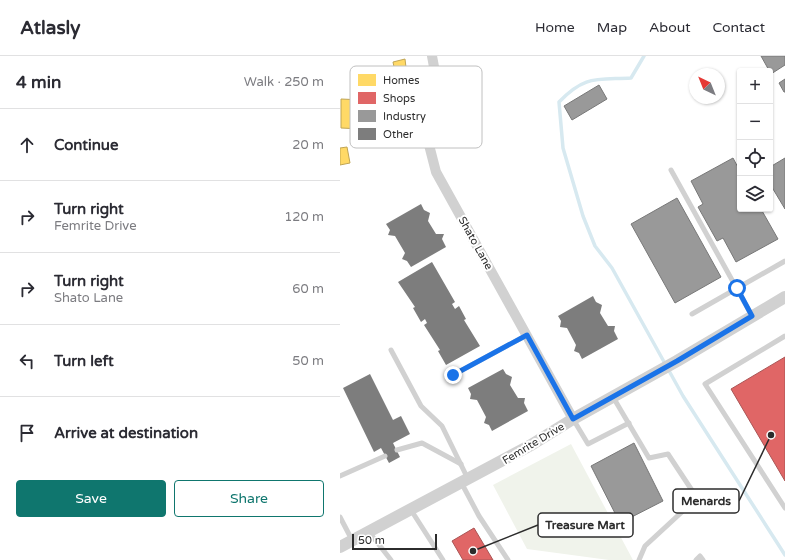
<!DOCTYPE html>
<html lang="en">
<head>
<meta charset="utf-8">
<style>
	body { margin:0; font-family:"Varela Round",sans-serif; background:#f7f7f7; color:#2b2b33 }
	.controls { position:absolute; right:12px; top:12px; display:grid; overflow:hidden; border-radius:4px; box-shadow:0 1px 3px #0004 }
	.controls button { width:36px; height:36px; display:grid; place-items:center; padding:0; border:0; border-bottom:1px solid #e1e1e2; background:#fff; color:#2b2b33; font:20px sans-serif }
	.compass { position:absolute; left:349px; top:12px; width:36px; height:36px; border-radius:50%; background:#fff; box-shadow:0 1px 3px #0004; rotate:317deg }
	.scale { position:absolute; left:12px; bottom:10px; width:85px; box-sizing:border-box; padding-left:4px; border:2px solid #2c2c2c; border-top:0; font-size:11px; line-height:14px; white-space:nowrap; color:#2c2c2c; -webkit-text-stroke:3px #fff; paint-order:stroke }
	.stop { position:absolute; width:12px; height:12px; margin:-9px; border:3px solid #1a73e8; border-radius:50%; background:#fff }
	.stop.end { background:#1a73e8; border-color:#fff; box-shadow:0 1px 4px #0008 }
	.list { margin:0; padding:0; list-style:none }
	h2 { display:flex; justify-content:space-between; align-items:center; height:52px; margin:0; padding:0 16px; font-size:17px }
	h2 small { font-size:13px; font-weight:400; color:#7c7c81 }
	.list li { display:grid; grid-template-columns:26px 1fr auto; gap:12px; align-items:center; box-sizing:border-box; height:72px; padding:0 16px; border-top:1px solid #e1e1e2 }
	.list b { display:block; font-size:15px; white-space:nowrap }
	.list p { margin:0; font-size:13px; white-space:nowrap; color:#7c7c81 }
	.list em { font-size:13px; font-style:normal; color:#7c7c81 }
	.actions { display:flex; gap:8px; padding:12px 16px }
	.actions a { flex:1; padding:9px 0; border:1px solid #0f766e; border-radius:4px; text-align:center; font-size:14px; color:#0f766e }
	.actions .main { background:#0f766e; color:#fff }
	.icon { flex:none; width:22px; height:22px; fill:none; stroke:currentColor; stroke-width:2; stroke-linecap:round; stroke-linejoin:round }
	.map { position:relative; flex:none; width:445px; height:504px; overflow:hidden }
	header { display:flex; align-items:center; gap:24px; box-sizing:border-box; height:56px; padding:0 20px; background:#fff; border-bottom:1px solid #e1e1e2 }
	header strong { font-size:19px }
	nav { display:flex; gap:22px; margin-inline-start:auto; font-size:14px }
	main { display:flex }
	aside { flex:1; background:#fff }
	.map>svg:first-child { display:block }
</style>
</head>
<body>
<header>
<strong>Atlasly</strong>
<nav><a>Home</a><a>Map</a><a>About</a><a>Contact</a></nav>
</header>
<main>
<aside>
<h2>4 min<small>Walk · 250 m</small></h2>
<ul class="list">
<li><svg class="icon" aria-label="ahead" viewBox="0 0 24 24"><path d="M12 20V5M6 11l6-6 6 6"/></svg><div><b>Continue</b></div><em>20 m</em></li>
<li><svg class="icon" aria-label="right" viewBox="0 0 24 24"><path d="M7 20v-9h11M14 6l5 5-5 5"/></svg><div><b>Turn right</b><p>Femrite Drive</p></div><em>120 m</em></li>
<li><svg class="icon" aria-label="right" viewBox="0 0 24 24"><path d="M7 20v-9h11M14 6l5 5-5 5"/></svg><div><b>Turn right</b><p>Shato Lane</p></div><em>60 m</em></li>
<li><svg class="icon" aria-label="left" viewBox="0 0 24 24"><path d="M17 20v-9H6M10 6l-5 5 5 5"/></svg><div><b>Turn left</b></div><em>50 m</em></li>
<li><svg class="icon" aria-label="arrive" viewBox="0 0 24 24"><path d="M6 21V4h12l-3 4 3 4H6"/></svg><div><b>Arrive at destination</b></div></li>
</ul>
<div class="actions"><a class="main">Save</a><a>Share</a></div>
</aside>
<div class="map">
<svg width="445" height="504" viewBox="0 0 445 504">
	<rect width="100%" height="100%" fill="#fff"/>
	<polygon fill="#f0f3eb" points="231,388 293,504 269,504 187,493 153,429"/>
	<g fill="#ffd966" stroke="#c0a555">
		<polygon points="65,3 68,28 52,32 48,12 54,11 53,6"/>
		<polygon points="1,43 23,44 22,73 1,72"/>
		<polygon points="7,91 10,107 0,109 0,92"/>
	</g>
	<g fill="#e06666" stroke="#a55">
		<polygon points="445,301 445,425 391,333"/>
		<polygon points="134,472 153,504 123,504 112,485"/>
	</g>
	<g fill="#999" stroke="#787878">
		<polygon points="421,0 445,0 445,9 431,18"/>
		<polygon points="445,23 445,36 444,36 439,27"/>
		<polygon points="259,29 267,43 232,64 224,50"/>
		<polygon points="393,102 400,115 400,153 421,153 438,183 396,206 383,182 377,185 358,151 363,148 351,125"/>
		<polygon points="445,102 445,153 430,128 430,111"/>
		<polygon points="337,142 381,221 335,247 291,168"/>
		<polygon points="294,387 323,445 280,467 251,410"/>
	</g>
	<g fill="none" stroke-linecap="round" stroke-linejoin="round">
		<path stroke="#d7e9f0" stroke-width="3.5" d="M304 0 291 22C256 24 245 19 219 46L223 92 243 160 255 190 272 212 343 340 445 499"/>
	</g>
	<g fill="#7d7d7d">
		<polygon points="81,148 84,154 90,157 88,165 96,178 104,178 102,183 106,191 71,211 67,205 62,203 65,197 55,180 48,179 50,174 46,168"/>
		<polygon points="92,206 115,246 112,248 115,253 119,250 126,263 124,264 140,290 106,309 98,295 100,294 84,269 87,267 85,263 81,266 73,252 75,251 58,226"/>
		<polygon points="253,240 256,246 262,249 260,257 268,270 275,270 274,275 278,283 242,303 239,297 234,295 236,289 227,272 220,271 221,265 218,260"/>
		<polygon points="163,313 166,318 172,321 170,329 178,342 185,342 184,347 188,355 152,375 149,369 144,367 146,361 137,344 130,343 131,338 128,332"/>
		<polygon points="30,318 53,364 61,360 70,378 53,387 60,401 49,407 41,392 34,396 3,332"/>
	</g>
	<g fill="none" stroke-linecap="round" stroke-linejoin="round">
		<g stroke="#d1d1d1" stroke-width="5">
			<polyline points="331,114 412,260"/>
			<polyline points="352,258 445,205"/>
			<polyline points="445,280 365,328 445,452"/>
			<polyline points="51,294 81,350 102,370 128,423"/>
			<polyline points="113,319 187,279"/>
			<polyline points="273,341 309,402 328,398 357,442 305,490 299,504"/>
			<polyline points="233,363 248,388 289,367"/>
			<polyline points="57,394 82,387 121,408"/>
			<polyline points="0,420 45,400"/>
			<polyline points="122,428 139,460 168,504"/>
			<polyline points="71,454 103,504"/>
			<polyline points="0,461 12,484"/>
			<polyline points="29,476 51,504"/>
			<polyline points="356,504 360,500 363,504"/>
		</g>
		<polyline stroke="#d1d1d1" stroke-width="10" points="92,0 99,38 98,49 91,67 88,85 96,116 233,363"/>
		<polyline stroke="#d1d1d1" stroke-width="12" points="0,491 191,389 233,363 337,305 445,241"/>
	</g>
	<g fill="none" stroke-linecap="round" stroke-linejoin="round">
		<polyline stroke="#1a73e8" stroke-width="5" points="113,319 187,279 233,363 337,305 412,260 397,232"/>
	</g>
	<g text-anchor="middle" stroke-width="4" stroke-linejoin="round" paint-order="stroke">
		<g font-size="11" fill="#2c2c2c" stroke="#fff">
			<text transform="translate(136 187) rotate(61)" y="4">Shato Lane</text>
			<text transform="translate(193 387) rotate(-31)" y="4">Femrite Drive</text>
		</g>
	</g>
	<rect x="10" y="10" width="132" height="82" rx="6" fill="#fff" stroke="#c0c0c0" stroke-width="1"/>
	<rect x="18" y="18" width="18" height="12" fill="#ffd966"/>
	<rect x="18" y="36" width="18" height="12" fill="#e06666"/>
	<rect x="18" y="54" width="18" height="12" fill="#999"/>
	<rect x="18" y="72" width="18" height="12" fill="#7d7d7d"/>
	<g font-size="11" fill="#2c2c2c">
		<text x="43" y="28">Homes</text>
		<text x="43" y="46">Shops</text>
		<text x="43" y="64">Industry</text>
		<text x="43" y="82">Other</text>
	</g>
	<path fill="none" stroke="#2c2c2c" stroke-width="1.5" d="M431 379L399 445M133 495L198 469"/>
	<g fill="#2c2c2c" stroke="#fff" stroke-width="1.5">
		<circle cx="431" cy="379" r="4"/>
		<circle cx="133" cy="495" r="4"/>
	</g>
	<g fill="#fff" stroke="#2c2c2c" stroke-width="1.5">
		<rect x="333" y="433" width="66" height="24" rx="4"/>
		<rect x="198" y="457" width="95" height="24" rx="4"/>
	</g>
	<g font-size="12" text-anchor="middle" font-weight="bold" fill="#2c2c2c">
		<text x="366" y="449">Menards</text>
		<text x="245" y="473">Treasure Mart</text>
	</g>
</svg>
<div class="controls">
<button>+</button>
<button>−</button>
<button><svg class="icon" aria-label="locate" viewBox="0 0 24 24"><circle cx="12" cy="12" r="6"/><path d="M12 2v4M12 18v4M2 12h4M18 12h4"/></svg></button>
<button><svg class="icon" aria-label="layers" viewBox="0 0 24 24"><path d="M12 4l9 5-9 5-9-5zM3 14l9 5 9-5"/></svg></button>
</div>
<svg class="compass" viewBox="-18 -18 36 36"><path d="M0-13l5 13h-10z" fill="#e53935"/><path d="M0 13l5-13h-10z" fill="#7c7c81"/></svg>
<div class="scale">50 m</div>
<div class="stop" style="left:397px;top:232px"></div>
<div class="stop end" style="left:113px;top:319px"></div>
</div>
</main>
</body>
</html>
